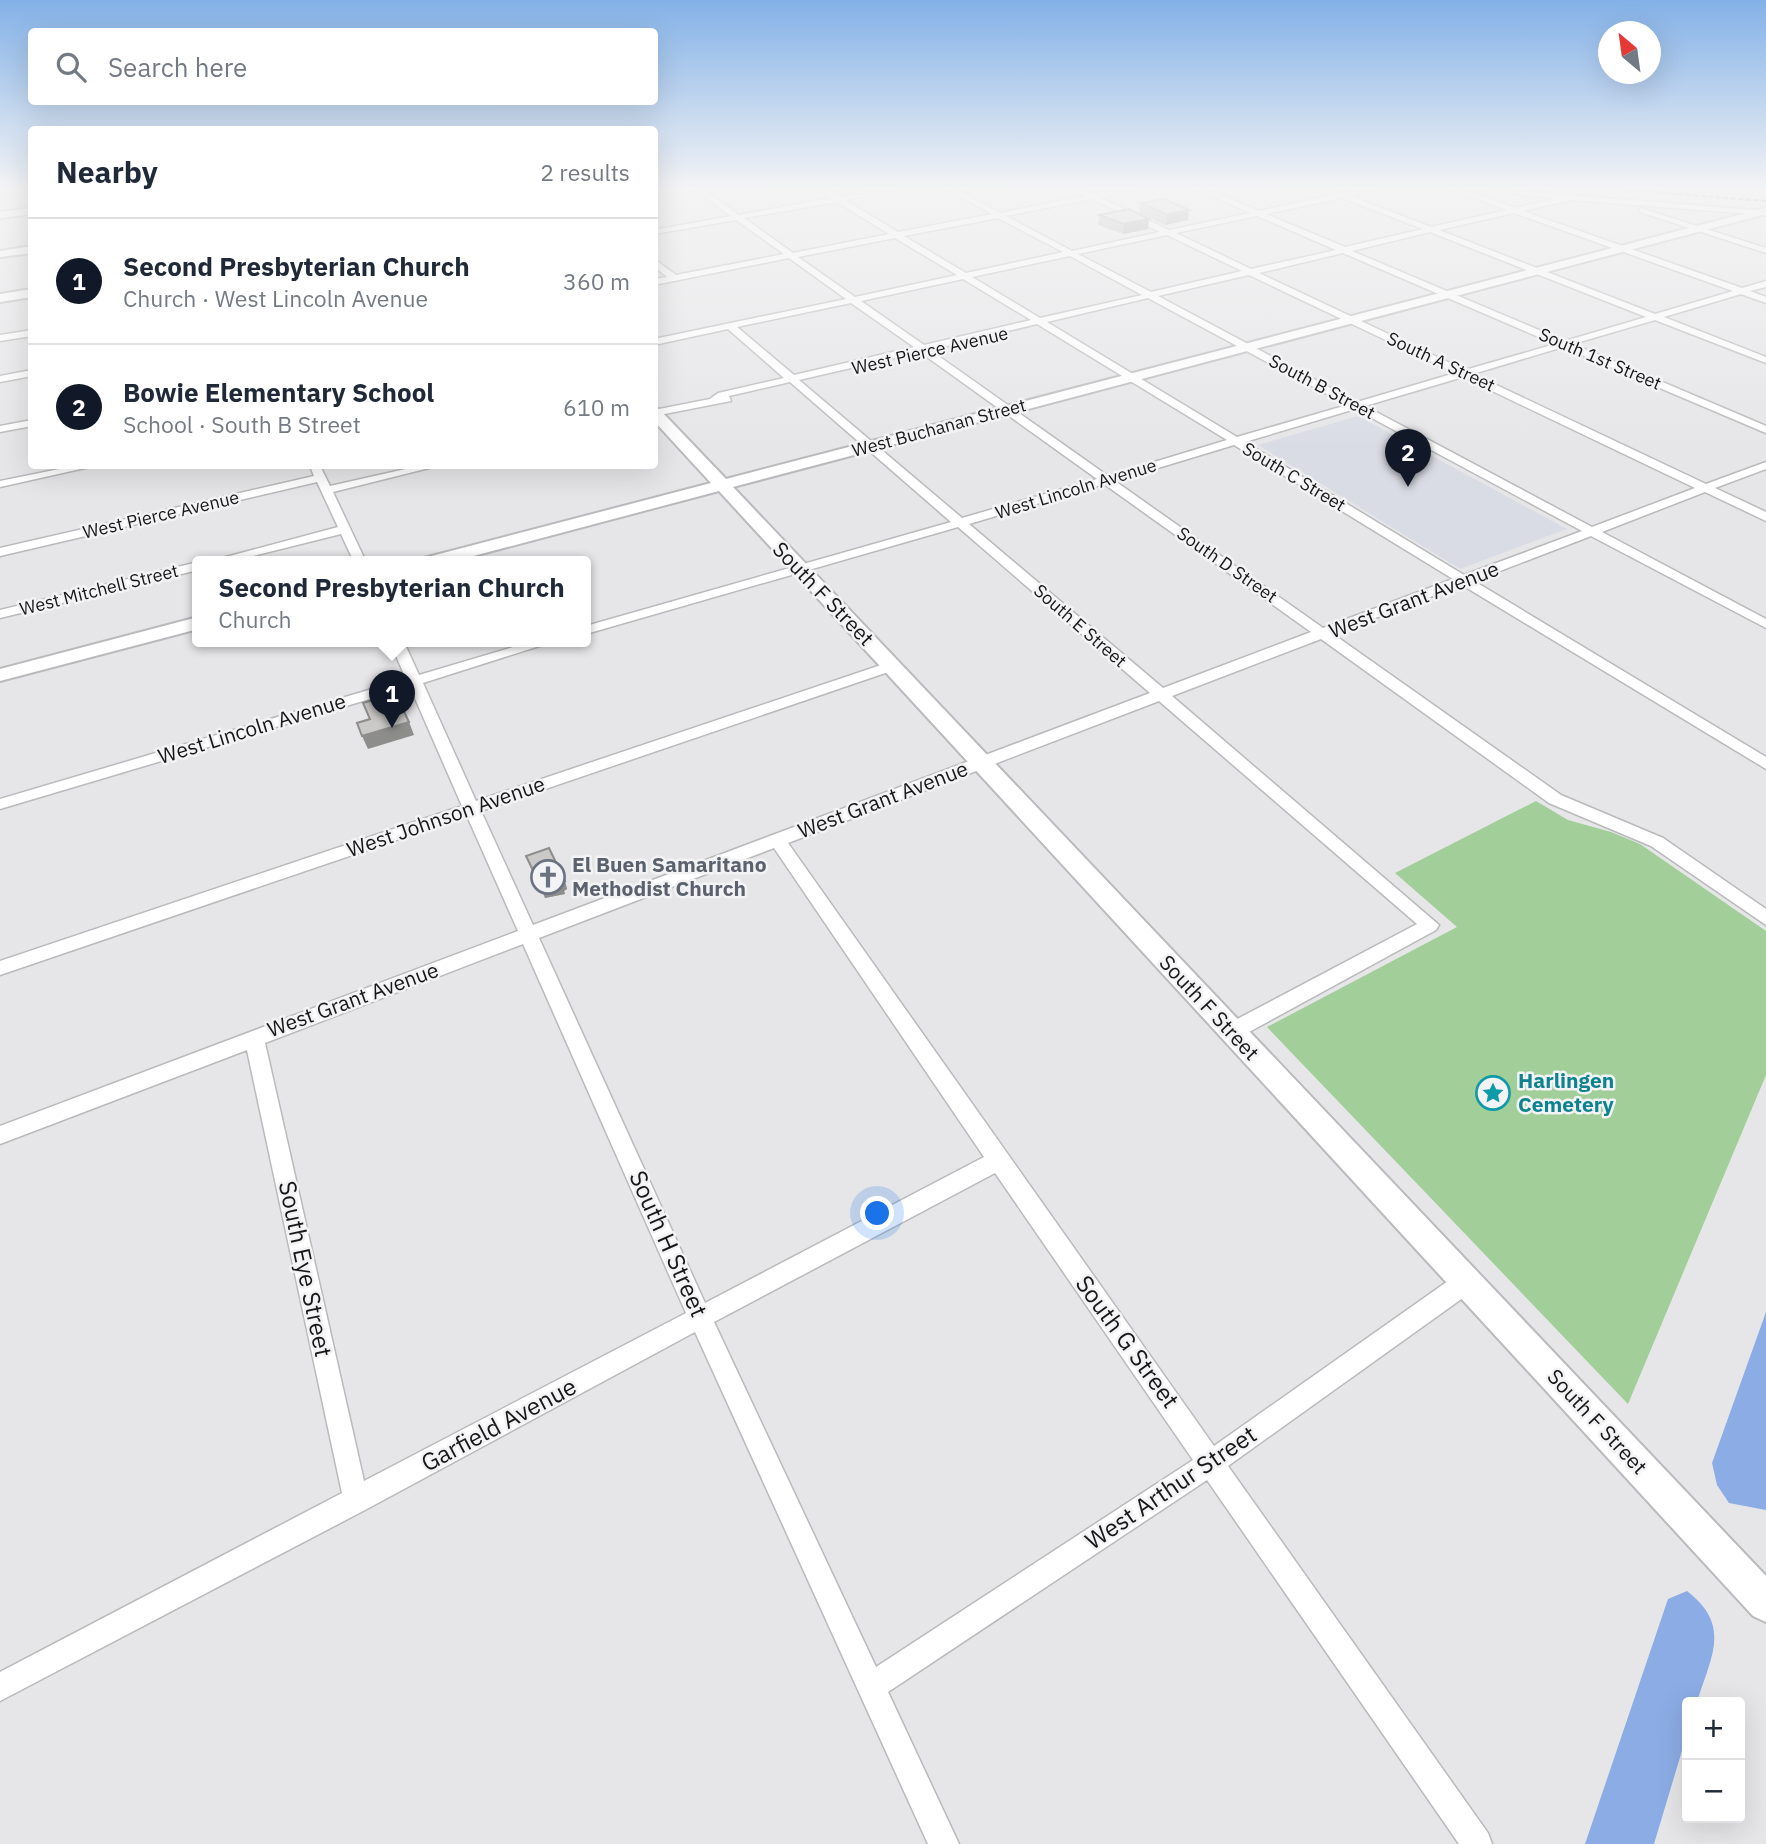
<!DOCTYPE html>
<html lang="en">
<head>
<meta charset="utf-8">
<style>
	body { margin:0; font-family:"IBM Plex Sans",sans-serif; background:#f6f6f7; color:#1f2937 }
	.controls { position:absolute; right:21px; bottom:21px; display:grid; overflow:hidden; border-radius:7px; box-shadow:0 7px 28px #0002 }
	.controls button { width:63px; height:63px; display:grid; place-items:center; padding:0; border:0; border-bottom:2px solid #e0e1e3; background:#fff; color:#1f2937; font:35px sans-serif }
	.compass { position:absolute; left:1598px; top:21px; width:63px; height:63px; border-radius:50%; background:#fff; box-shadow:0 7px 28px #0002; rotate:331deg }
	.you { position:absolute; left:878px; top:1214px; width:24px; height:24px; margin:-18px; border:5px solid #fff; border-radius:50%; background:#1a73e8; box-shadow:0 0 0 10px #1a73e833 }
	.badge { display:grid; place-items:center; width:46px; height:46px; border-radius:50%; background:#111827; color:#fff; font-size:23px; font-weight:700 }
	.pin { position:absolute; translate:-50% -58px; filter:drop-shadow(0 2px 4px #0008) }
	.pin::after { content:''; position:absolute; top:37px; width:24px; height:21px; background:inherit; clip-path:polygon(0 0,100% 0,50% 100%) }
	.popup { position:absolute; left:192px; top:556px; width:399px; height:91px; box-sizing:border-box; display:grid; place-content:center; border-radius:7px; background:#fff; filter:drop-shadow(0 2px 5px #0005); font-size:23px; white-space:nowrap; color:#747a83 }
	.popup b { font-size:26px; color:#1f2937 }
	.popup::after { content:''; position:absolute; left:50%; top:100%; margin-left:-14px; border:14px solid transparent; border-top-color:#fff }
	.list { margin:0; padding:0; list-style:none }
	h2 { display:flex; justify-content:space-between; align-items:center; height:91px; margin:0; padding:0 28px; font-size:30px }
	h2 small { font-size:23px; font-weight:400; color:#747a83 }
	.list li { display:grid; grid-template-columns:46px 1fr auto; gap:21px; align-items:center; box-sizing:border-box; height:126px; padding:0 28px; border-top:2px solid #e0e1e3 }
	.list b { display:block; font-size:26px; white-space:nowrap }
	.list p { margin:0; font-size:23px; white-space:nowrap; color:#747a83 }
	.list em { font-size:23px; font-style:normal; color:#747a83 }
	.icon { flex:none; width:38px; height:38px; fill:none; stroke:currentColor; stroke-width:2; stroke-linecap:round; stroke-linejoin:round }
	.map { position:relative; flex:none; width:1766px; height:1844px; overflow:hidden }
	.search { position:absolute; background:#fff; box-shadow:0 7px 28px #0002; left:28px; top:28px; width:630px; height:77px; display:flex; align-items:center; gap:18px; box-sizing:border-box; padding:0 24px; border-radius:7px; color:#747a83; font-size:26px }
	.panel { position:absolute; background:#fff; box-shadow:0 7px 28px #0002; left:28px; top:126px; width:630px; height:343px; border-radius:7px }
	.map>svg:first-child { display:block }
</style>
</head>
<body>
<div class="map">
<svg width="1766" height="1844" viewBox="0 0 1766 1844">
	<rect width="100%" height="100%" fill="#e6e6e8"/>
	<polygon fill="#dadce5" points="1358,416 1567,529 1460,569 1258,445"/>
	<polygon fill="#a2ce99" points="1536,801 1568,820 1611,832 1640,844 1766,931 1766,1075 1628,1404 1267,1027 1457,927 1395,873"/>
	<g fill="#8bace5">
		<polygon points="1766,1312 1766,1510 1729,1503 1717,1485 1712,1463"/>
		<path d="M1687 1591C1732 1626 1711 1656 1697 1702H1687V1734L1654 1844H1585L1668 1599Z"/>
	</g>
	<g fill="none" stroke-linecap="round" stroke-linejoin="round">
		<g stroke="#b9babb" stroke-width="3">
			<g id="street">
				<path d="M695 190H704L739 215 831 198 819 190H828L840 197 895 190 845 200 898 232 992 214 948 190H957L1000 213 1085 196 1074 190H1084L1093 194 1132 190 1100 198 1169 230 1250 213 1199 190H1209L1259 211 1341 193 1372 190 1350 196 1431 227 1507 210 1454 190H1465L1515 208 1556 198 1476 190H1507L1766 211V215L1571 200 1523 211 1742 288 1766 281V287L1750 291 1766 297V303L1741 294 1664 317 1766 357V363L1655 320 1573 344 1766 426V433L1563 347 1473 374 1706 484 1766 462V469L1715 488 1766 512V521L1705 492 1602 532 1766 619V628L1591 536 1474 581 1766 757V769L1462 585 1333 634 1561 795 1663 838 1766 909V925L1651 846 1549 803 1321 639 1172 696 1439 925 1436 930 1238 1038 1231 1040 1224 1038 1221 1032 1224 1026 1417 924 1159 701 788 843 1214 1446 1458 1274 1466 1271 1474 1274 1477 1282 1474 1290 1228 1466 1488 1833 1492 1844H1459L1207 1480 888 1692 959 1844H928L695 1332 365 1510 0 1701V1672L342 1493 247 1050 0 1144V1126L518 931 467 816 0 975V961L462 806 410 687 0 809V799L406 679 390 642H404L419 675 530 642H552L423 683 476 801 887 663H897V669L481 811 533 925 1150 693 958 527 586 634V626L951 522 790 382 729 396 731 401 654 416V410L710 399 718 393 784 378 728 329 654 345V339L846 299 789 258 654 285V279L667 277 654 266V259L676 275 784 254 736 220 654 234V230L731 216ZM1342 198 1423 229 1345 247 1266 214ZM1092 199 1160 232 1072 251 1006 216ZM837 202 889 234 793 253 744 218ZM1514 213 1733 291 1655 314 1439 230ZM1257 216 1336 250 1251 269 1176 233ZM998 218 1063 252 966 273 904 236ZM1430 232 1646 317 1565 341 1352 251ZM1167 235 1242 271 1151 292 1078 254ZM895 238 957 275 855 297 798 257ZM1343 253 1555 344 1465 370 1259 273ZM1070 256 1142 295 1040 318 972 277ZM1249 275 1455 373 1357 402 1158 296ZM963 279 1031 320 924 345 861 301ZM1148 298 1347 405 1237 437 1047 322ZM851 303 914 347 794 375 737 327ZM1037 324 1227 440 1108 476 930 350ZM920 352 1097 479 962 518 799 380ZM1463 377 1695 488 1592 527 1365 406ZM1355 409 1582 531 1464 575 1245 442ZM1234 445 1453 579 1323 628 1115 481ZM1104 484 1311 632 1163 688 969 524ZM774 848 984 1157 705 1303 539 938ZM523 944 686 1313 364 1481 265 1043ZM995 1173 1193 1460 876 1667 714 1322Z"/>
				<polygon points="1640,208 1766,248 1766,253 1640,212"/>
				<polygon points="32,330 32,336 0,341 0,335"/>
				<polygon points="32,370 32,376 0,382 0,376"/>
				<polygon points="32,420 32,426 0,432 0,426"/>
				<polygon points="74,466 94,466 0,487 0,481"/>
				<polygon points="310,466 320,466 330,486 419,466 437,466 333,492 366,562 354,562 341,534 229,562 207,562 338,527 317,482 0,556 0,548 314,476"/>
				<polygon points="198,562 198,570 0,618 0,610"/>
			</g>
		</g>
		<g stroke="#b9babb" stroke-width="4">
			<g id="secondary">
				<polygon points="32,208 32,214 0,218 0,212"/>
				<polygon points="1766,208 1766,214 733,487 1766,1576 1766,1622 1753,1616 719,491 451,562 421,562 424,558 711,483 654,421 654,408 659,409 726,479"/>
				<polygon points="32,246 32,253 0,257 0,251"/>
				<polygon points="32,289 32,297 0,302 0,294"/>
				<polygon points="198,617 198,629 0,681 0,669"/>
			</g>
		</g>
		<use href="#street" fill="#fff" fill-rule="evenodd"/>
		<use href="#secondary" fill="#fff" fill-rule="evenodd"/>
		<polyline stroke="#565657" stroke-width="2" stroke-dasharray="5 2.5" stroke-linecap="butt" points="1626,190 1766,201"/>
	</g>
	<g fill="#aeadac">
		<polygon points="1141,203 1188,220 1165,225 1139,213"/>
		<polygon points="1099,215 1148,229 1123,234 1098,225"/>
		<polygon points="526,856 565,881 567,889 564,891 565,894 545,898"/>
	</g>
	<g fill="#8d8d8c">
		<polygon points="1189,210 1188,220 1165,225 1167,215"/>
		<polygon points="1149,219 1148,229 1123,234 1124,224"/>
		<polygon points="409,722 414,735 368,749 362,736"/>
		<polygon points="565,881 567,889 564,891 565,894 545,898 542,889"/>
	</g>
	<g fill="#cac9c8" stroke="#8d8d8c" stroke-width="2">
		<polygon points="1164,199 1189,210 1167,215 1141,203"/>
		<polygon points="1129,209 1149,219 1124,224 1099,215"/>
		<polygon points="387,696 393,710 402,707 409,722 362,736 357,723 370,719 363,703"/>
		<polygon points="549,848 565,881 560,882 562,886 542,889 526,856"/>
	</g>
	<linearGradient id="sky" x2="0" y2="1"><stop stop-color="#83b1e7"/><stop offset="0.42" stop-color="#f4f4f5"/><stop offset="1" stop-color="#f4f4f5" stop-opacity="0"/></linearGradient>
	<rect width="1766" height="448" fill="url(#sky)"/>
	<defs>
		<g id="church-ring" transform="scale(1.75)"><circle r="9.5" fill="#f3f3f5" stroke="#6b7280" stroke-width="1.5"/><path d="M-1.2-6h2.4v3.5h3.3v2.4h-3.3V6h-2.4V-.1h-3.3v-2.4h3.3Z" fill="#6b7280"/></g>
		<g id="sight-ring" transform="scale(1.75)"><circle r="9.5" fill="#f3f3f5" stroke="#0f9aa8" stroke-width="1.5"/><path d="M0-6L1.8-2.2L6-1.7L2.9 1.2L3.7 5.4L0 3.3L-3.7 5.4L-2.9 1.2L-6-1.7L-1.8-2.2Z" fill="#0f9aa8"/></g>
	</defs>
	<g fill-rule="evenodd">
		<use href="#church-ring" x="548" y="877"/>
		<use href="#sight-ring" x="1493" y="1093"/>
	</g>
	<g text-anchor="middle" stroke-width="5" stroke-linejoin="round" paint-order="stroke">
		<g font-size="18" fill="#181818" stroke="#f3f3f5">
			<text transform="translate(930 351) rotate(-13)" y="6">West Pierce Avenue</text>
			<text transform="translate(1600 359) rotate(23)" y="6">South 1st Street</text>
			<text transform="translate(1441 362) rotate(25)" y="6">South A Street</text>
			<text transform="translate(1322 387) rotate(28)" y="6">South B Street</text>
			<text transform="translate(939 428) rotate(-15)" y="6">West Buchanan Street</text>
			<text transform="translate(1294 477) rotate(31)" y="6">South C Street</text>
			<text transform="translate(1076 489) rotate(-17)" y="6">West Lincoln Avenue</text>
			<text transform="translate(161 515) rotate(-13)" y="6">West Pierce Avenue</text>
			<text transform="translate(1227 565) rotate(35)" y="6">South D Street</text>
			<text transform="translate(99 590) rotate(-14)" y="6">West Mitchell Street</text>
			<text transform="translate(1080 626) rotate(41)" y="6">South E Street</text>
		</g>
		<g font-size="21" fill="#181818" stroke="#f3f3f5">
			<text transform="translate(823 594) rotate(46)" y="7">South F Street</text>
			<text transform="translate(1414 600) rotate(-21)" y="7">West Grant Avenue</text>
			<text transform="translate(252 729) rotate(-17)" y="7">West Lincoln Avenue</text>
			<text transform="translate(883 800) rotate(-21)" y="7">West Grant Avenue</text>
			<text transform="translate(446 817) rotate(-19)" y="7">West Johnson Avenue</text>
			<text transform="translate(353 1000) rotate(-20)" y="7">West Grant Avenue</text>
			<text transform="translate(1209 1008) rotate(47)" y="7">South F Street</text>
			<text transform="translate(1597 1422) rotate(47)" y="7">South F Street</text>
		</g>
		<g font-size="21" font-weight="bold" fill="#5b616d" stroke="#f3f3f5" text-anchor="start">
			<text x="572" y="872">El Buen Samaritano<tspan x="572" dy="24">Methodist Church</tspan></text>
		</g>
		<g font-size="21" font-weight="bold" fill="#0d838f" stroke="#f3f3f5" text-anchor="start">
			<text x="1518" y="1088">Harlingen<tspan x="1518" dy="24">Cemetery</tspan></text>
		</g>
		<g font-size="24" fill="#181818" stroke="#f3f3f5">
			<text transform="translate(668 1244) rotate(66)" y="8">South H Street</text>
			<text transform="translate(305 1269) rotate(78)" y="8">South Eye Street</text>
			<text transform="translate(1127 1342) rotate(54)" y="8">South G Street</text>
			<text transform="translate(499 1425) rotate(-28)" y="8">Garfield Avenue</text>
			<text transform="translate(1171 1488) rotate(-34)" y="8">West Arthur Street</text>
		</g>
	</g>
</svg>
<div class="controls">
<button>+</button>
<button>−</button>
</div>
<svg class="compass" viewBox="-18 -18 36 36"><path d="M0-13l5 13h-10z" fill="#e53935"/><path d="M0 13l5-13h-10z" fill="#747a83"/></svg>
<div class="you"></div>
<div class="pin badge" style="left:392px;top:728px">1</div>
<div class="popup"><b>Second Presbyterian Church</b>Church</div>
<div class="pin badge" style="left:1408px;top:487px">2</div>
<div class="search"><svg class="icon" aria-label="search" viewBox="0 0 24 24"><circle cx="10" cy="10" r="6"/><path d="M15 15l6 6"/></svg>Search here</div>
<section class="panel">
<h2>Nearby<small>2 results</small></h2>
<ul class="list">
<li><span class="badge">1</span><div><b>Second Presbyterian Church</b><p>Church · West Lincoln Avenue</p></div><em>360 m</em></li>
<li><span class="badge">2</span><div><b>Bowie Elementary School</b><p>School · South B Street</p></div><em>610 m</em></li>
</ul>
</section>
</div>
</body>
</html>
